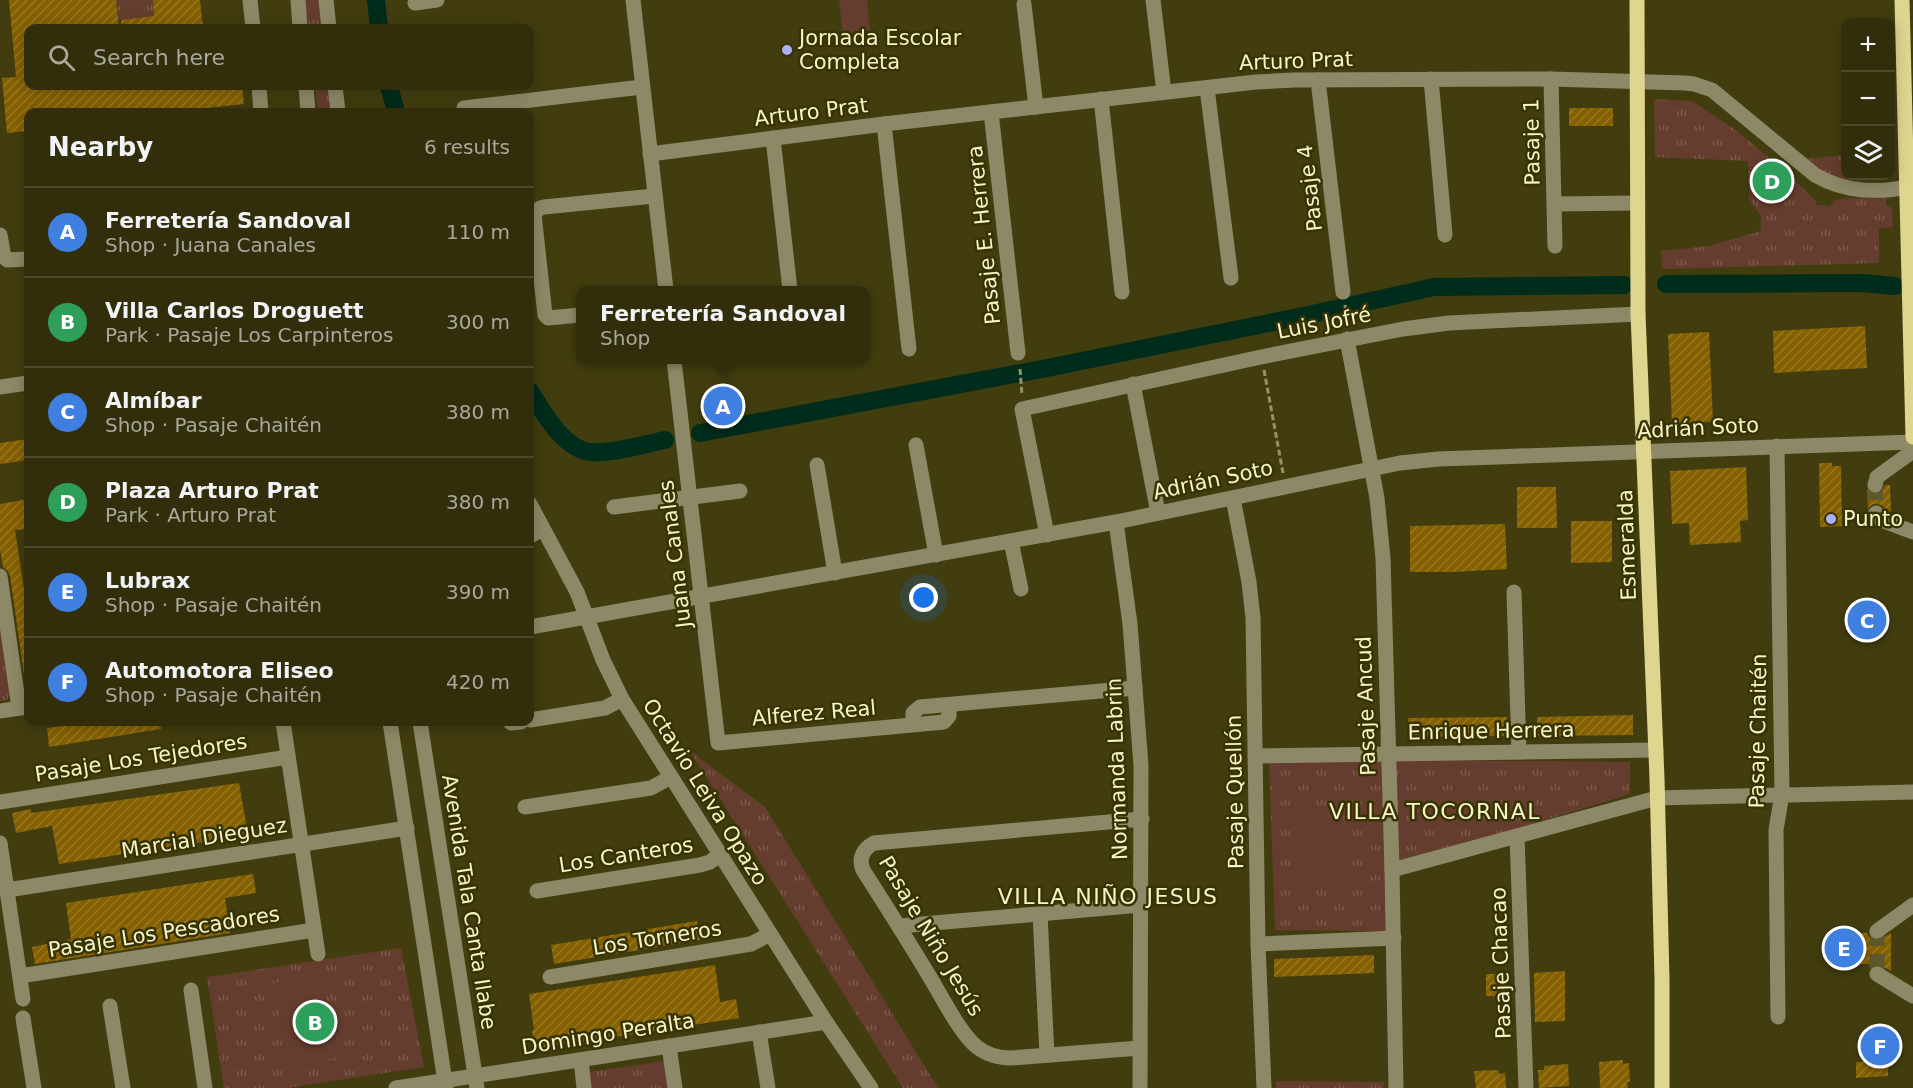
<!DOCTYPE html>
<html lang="en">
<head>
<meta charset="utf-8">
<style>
	body { margin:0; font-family:"DejaVu Sans",sans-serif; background:#3d3a19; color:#f1f3f6 }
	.controls { position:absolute; right:18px; top:18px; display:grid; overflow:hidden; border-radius:12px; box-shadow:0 3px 15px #0003 }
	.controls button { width:54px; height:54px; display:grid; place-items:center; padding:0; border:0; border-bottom:2px solid #4d4a2c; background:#322e0b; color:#f1f3f6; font:30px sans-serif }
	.you { position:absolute; left:924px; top:598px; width:21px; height:21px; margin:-15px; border:4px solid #fff; border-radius:50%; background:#1a73e8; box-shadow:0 0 0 9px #1a73e833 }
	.badge { display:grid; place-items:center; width:39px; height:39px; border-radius:50%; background:#1a73e8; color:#fff; font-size:20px; font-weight:700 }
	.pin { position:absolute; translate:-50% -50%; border:3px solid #fff; box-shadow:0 2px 6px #0006 }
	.popup { position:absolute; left:576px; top:286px; width:294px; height:78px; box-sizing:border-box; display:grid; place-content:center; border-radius:12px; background:#322e0b; filter:drop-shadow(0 2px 4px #0005); font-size:20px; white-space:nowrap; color:#a8a89d }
	.popup b { font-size:22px; color:#f1f3f6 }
	.popup::after { content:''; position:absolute; left:50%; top:100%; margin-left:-12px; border:12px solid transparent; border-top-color:#322e0b }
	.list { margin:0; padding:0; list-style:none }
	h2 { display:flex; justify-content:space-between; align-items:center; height:78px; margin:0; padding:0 24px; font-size:26px }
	h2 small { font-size:20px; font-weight:400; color:#a8a89d }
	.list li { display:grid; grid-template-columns:39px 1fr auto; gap:18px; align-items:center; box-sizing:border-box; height:90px; padding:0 24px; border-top:2px solid #4d4a2c }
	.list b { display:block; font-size:22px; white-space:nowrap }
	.list p { margin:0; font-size:20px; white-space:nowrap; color:#a8a89d }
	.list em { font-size:20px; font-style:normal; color:#a8a89d }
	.icon { flex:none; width:33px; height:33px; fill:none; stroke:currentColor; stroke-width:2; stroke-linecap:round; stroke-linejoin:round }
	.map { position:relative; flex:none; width:1913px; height:1088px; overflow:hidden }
	.search { position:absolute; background:#322e0b; box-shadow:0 3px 15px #0003; left:24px; top:24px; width:510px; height:66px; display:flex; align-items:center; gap:15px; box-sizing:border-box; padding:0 21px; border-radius:12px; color:#a8a89d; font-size:22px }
	.panel { position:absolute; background:#322e0b; box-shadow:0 3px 15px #0003; left:24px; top:108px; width:510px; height:618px; border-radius:12px }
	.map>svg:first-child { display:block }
</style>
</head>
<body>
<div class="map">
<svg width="1913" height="1088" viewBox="0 0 1913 1088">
	<defs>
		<pattern id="grass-tufts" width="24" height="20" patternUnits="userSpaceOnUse" patternTransform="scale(1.5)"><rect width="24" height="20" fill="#653d2e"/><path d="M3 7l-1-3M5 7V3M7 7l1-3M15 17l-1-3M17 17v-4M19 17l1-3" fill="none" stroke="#7c5a4b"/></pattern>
		<pattern id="building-hatch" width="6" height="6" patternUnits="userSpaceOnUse" patternTransform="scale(1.5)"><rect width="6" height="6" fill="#856000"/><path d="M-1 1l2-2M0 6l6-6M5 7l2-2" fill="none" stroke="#977724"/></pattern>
	</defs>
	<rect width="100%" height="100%" fill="#423d0f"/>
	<g fill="url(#grass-tufts)">
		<polygon points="116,0 153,0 154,16 118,20"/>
		<polygon points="304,0 320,0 323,28 308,28"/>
		<polygon points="315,86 328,86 331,112 318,112"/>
		<polygon points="1654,99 1692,101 1737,131 1787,173 1816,201 1816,205 1830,206 1834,200 1887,194 1886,205 1892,208 1893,227 1879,228 1879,263 1662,269 1661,251 1709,246 1761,231 1761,216 1749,199 1748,161 1655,157"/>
		<polygon points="1845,155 1846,176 1888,176 1885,179 1862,181 1829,176 1804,159"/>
		<polygon points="0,622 10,692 7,700 0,701"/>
		<polygon points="690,751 765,807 938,1088 903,1088"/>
		<polygon points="1269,759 1630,762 1630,794 1386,869 1387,931 1275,930"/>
		<polygon points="401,948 424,1067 286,1088 224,1088 207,977"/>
		<polygon points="665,1061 668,1088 590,1088 588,1072"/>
		<polygon points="1276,1081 1384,1082 1384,1088 1276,1088"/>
	</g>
	<g fill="#653d2e">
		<polygon points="839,0 867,0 870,31 843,35"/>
		<polygon points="1343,808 1345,883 1297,884 1296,809"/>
		<polygon points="323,975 336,1058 287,1066 274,983"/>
	</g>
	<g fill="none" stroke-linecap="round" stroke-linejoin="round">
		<g stroke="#002c1b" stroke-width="18">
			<polyline points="376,0 379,28"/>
			<polyline points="389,86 396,112"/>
			<polyline points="1666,284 1863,283 1895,286"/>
			<path d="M530 391C542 411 564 450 591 452 611 454 645 444 665 440"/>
			<polyline points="700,433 1047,368 1308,315 1434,287 1624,285"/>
		</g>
	</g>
	<g fill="url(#building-hatch)">
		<polygon points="9,0 116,0 119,28 28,28 28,86 242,86 244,104 207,108 208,112 28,112 28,131 7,133 2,78 16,77"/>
		<polygon points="153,0 200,0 203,28 121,28 121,20 154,16"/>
		<rect x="1569" y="108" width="44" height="18"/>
		<polygon points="1865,326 1867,368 1774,373 1773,331"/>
		<polygon points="1709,332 1713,422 1672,423 1668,334"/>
		<polygon points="735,397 737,413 712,416 710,400"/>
		<polygon points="28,439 28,460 0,464 0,443"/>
		<polygon points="1819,463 1832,463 1832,466 1841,466 1842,526 1820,527"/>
		<polygon points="1746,467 1748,520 1740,521 1741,542 1690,545 1689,523 1672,524 1670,471"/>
		<polygon points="1885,485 1890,485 1891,512 1886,511 1883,506 1878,504 1873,504 1868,508 1867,490 1872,494 1878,494 1882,491"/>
		<polygon points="1517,487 1556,487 1557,528 1517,528"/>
		<polygon points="28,499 28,529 15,530 28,616 28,681 25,682 10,575 7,570 3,567 0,550 0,504"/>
		<polygon points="1571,521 1612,521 1612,562 1571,563"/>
		<polygon points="1505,524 1507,569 1453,572 1410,572 1410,526"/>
		<polygon points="1849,610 1885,610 1885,631 1849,630"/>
		<polygon points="1633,715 1633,735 1538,736 1537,717"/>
		<polygon points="1507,717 1507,736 1409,737 1408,718"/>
		<polygon points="91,722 160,722 161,729 49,747 47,728"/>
		<polygon points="239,783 248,835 59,864 52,826 16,833 12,813 31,809 31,813"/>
		<polygon points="253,874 256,893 225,898 230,933 35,964 32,947 71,939 66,903"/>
		<polygon points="697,921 700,940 554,964 551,945"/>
		<polygon points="1832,933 1867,933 1869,937 1877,941 1891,933 1891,971 1878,964 1832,964"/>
		<polygon points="1374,955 1374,973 1274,977 1274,959"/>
		<polygon points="715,965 720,1002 736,999 739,1018 535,1049 532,1030 534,1030 529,994"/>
		<polygon points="1565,971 1565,1021 1535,1022 1534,973"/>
		<polygon points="1486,974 1503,974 1503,997 1486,996"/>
		<polygon points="1887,1031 1888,1076 1856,1078 1856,1062 1873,1061 1871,1032"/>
		<polygon points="1623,1060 1623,1064 1629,1063 1630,1082 1627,1082 1628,1088 1600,1088 1599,1062"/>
		<polygon points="1568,1064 1569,1086 1539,1088 1538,1070 1544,1070 1544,1066"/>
		<polygon points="1498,1070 1499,1074 1505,1073 1506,1088 1476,1088 1474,1071"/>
	</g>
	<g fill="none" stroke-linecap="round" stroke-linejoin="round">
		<g stroke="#5d582b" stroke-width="15" stroke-dasharray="15 8" stroke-linecap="butt">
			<polyline points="1875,485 1876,513"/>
			<polyline points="1877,931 1877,974"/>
		</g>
		<g stroke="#969266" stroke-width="3" stroke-dasharray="6 3" stroke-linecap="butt">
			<polyline points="1345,305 1347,326"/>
			<polyline points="1020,369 1022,395"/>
			<polyline points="1264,370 1283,473"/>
		</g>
		<g stroke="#8d8968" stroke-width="15">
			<polyline points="250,0 253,28"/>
			<polyline points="298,0 300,28"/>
			<polyline points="326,0 329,28"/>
			<polyline points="633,0 666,290"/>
			<polyline points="1153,0 1164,92"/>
			<polyline points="415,3 437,0"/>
			<polyline points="1024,4 1036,107"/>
			<polyline points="1431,79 1445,235"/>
			<polyline points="1551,79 1555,246"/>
			<polyline points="1318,80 1343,292"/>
			<polyline points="259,86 261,112"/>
			<polyline points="306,86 308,112"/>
			<polyline points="335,86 338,112"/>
			<polyline points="1207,88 1231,278"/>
			<polyline points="1101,99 1122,292"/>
			<polyline points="464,108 642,87"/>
			<polyline points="991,112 1018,353"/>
			<polyline points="884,124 909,349"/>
			<polyline points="773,138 790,290"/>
			<path d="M650 154 884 124 1256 82 1294 80 1551 79 1685 83 1694 84 1712 90 1815 175C1846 193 1878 193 1913 186"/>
			<polyline points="1554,204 1638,203"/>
			<polyline points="0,235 4,257 7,260 28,259"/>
			<polyline points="580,315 548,318 545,315 534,214 540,208 544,207 654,196"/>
			<polyline points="1347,339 1377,498 1383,558 1392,870 1396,1088"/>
			<polyline points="674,360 718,743 944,722 949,716 949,705"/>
			<polyline points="1133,384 1158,513"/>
			<polyline points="0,387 28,383"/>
			<polyline points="916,445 936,555"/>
			<polyline points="1777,446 1782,794 1776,830 1778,1017"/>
			<polyline points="817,465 835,573"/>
			<polyline points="1875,485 1877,477 1913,451"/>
			<polyline points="1233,498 1249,582 1253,618 1258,944 1264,1088"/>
			<polyline points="530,504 577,592 603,660 622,699 826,1022 871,1088"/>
			<polyline points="614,507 740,491"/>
			<polyline points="1876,513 1877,517 1881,520 1913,532"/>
			<polyline points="1116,522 1130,624 1141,765 1140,1088"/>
			<polyline points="1047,535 1022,409 1261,357 1403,329 1449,323 1638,314"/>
			<polyline points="530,536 543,529"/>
			<polyline points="1011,541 1021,589"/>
			<polyline points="0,576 19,708"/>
			<polyline points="1514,592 1519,752"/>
			<polyline points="530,627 1116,522 1400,463 1439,459 1913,442"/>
			<polyline points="0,711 27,707"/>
			<polyline points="530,720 605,708 622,699"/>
			<polyline points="283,722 318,954"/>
			<polyline points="390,722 446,1088"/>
			<polyline points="420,722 477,1088"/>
			<polyline points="511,723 521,722"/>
			<polyline points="913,724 913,713 920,707 1135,688"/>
			<polyline points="1255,756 1656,750"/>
			<polyline points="0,802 288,757"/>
			<polyline points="525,807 651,788 671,777"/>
			<polyline points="1517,836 1526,1088"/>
			<polyline points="0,843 23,999"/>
			<polyline points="1392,870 1657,798 1913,792"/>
			<polyline points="7,890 407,828"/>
			<polyline points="537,891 700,865 710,862 719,855"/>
			<polyline points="1040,914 1047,1055"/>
			<polyline points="899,926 1141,905"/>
			<polyline points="1877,931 1913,905"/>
			<polyline points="1258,944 1394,938"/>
			<polyline points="1877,974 1913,996"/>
			<polyline points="20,976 314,930"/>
			<polyline points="550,977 751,944 770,934"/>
			<polyline points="191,990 205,1088"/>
			<polyline points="110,1006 123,1088"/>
			<polyline points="23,1018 34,1088"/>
			<polyline points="759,1032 768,1088"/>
			<polyline points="669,1046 675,1088"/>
			<path d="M1140 1048 1011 1058C999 1058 987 1055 977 1047 961 1035 942 997 931 979 909 942 886 906 863 870 858 858 863 849 874 843L1142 819"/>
			<polyline points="581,1060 584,1088"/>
			<polyline points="396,1088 826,1022"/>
		</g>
		<g stroke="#ded58f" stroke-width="15">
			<polyline points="1637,0 1638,314 1657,778 1662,979 1662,1088"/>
			<polyline points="1902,0 1913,437"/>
		</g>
	</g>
	<g fill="#adaffb" stroke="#383303" stroke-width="2">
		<circle cx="787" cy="50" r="6"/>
		<circle cx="1831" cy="519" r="6"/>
	</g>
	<g text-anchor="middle" stroke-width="5" stroke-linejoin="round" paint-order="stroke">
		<g font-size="21" fill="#f7f3ca" stroke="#383303" text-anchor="start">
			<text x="799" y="45">Jornada Escolar<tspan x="799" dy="24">Completa</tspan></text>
			<text x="1843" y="526">Punto</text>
		</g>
		<g font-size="21" fill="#f7f3ca" stroke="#383303">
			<text transform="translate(1296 61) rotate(-2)" y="7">Arturo Prat</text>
			<text transform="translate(811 112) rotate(-7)" y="7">Arturo Prat</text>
			<text transform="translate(1532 142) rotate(-91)" y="7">Pasaje 1</text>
			<text transform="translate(1310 188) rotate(-97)" y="7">Pasaje 4</text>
			<text transform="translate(984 235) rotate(-96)" y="7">Pasaje E. Herrera</text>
			<text transform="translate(1324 323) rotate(-11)" y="7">Luis Jofré</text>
			<text transform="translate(1698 428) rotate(-3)" y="7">Adrián Soto</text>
			<text transform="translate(1213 480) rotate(-12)" y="7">Adrián Soto</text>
			<text transform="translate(1627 545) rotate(-92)" y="7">Esmeralda</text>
			<text transform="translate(675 554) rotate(-97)" y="7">Juana Canales</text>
			<text transform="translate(1366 706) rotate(-92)" y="7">Pasaje Ancud</text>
			<text transform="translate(814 713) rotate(-5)" y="7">Alferez Real</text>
			<text transform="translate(1491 731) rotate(-1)" y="7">Enrique Herrera</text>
			<text transform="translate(1758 731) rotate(-89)" y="7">Pasaje Chaitén</text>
			<text transform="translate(141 758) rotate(-9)" y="7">Pasaje Los Tejedores</text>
			<text transform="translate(1117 769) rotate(-92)" y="7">Normanda Labrin</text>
			<text transform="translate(705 792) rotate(58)" y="7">Octavio Leiva Opazo</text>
			<text transform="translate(1235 792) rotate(-91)" y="7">Pasaje Quellón</text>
			<text transform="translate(204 838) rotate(-9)" y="7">Marcial Dieguez</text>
			<text transform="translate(626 855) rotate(-9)" y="7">Los Canteros</text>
			<text transform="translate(469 902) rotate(81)" y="7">Avenida Tala Canta Ilabe</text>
			<text transform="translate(164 932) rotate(-9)" y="7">Pasaje Los Pescadores</text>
			<text transform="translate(931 936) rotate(59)" y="7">Pasaje Niño Jesús</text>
			<text transform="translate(657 938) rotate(-9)" y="7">Los Torneros</text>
			<text transform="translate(1501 963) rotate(-92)" y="7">Pasaje Chacao</text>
			<text transform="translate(608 1034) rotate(-9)" y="7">Domingo Peralta</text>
		</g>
		<g font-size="22" letter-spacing="1.5" fill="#f7f3ca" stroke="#383303">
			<text x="1435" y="819">VILLA TOCORNAL</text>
			<text x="1108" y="904">VILLA NIÑO JESUS</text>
		</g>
	</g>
</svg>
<div class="controls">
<button>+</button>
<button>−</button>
<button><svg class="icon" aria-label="layers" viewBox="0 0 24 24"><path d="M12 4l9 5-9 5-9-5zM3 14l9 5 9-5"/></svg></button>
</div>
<div class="you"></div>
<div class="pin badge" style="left:723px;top:406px;background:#3f7fe0">A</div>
<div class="popup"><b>Ferretería Sandoval</b>Shop</div>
<div class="pin badge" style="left:315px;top:1022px;background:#2e9e5b">B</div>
<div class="pin badge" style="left:1867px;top:620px;background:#3f7fe0">C</div>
<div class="pin badge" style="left:1772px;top:181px;background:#2e9e5b">D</div>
<div class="pin badge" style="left:1844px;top:948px;background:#3f7fe0">E</div>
<div class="pin badge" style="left:1880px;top:1046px;background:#3f7fe0">F</div>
<div class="search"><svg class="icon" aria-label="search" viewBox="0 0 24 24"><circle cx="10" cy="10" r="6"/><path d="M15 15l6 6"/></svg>Search here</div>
<section class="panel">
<h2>Nearby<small>6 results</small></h2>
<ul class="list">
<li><span class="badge" style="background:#3f7fe0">A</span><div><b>Ferretería Sandoval</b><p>Shop · Juana Canales</p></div><em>110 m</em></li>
<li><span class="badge" style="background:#2e9e5b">B</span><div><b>Villa Carlos Droguett</b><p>Park · Pasaje Los Carpinteros</p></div><em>300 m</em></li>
<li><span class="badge" style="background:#3f7fe0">C</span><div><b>Almíbar</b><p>Shop · Pasaje Chaitén</p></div><em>380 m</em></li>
<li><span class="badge" style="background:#2e9e5b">D</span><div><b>Plaza Arturo Prat</b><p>Park · Arturo Prat</p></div><em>380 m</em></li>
<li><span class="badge" style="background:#3f7fe0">E</span><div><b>Lubrax</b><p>Shop · Pasaje Chaitén</p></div><em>390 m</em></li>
<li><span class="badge" style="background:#3f7fe0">F</span><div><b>Automotora Eliseo</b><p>Shop · Pasaje Chaitén</p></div><em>420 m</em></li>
</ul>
</section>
</div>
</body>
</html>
